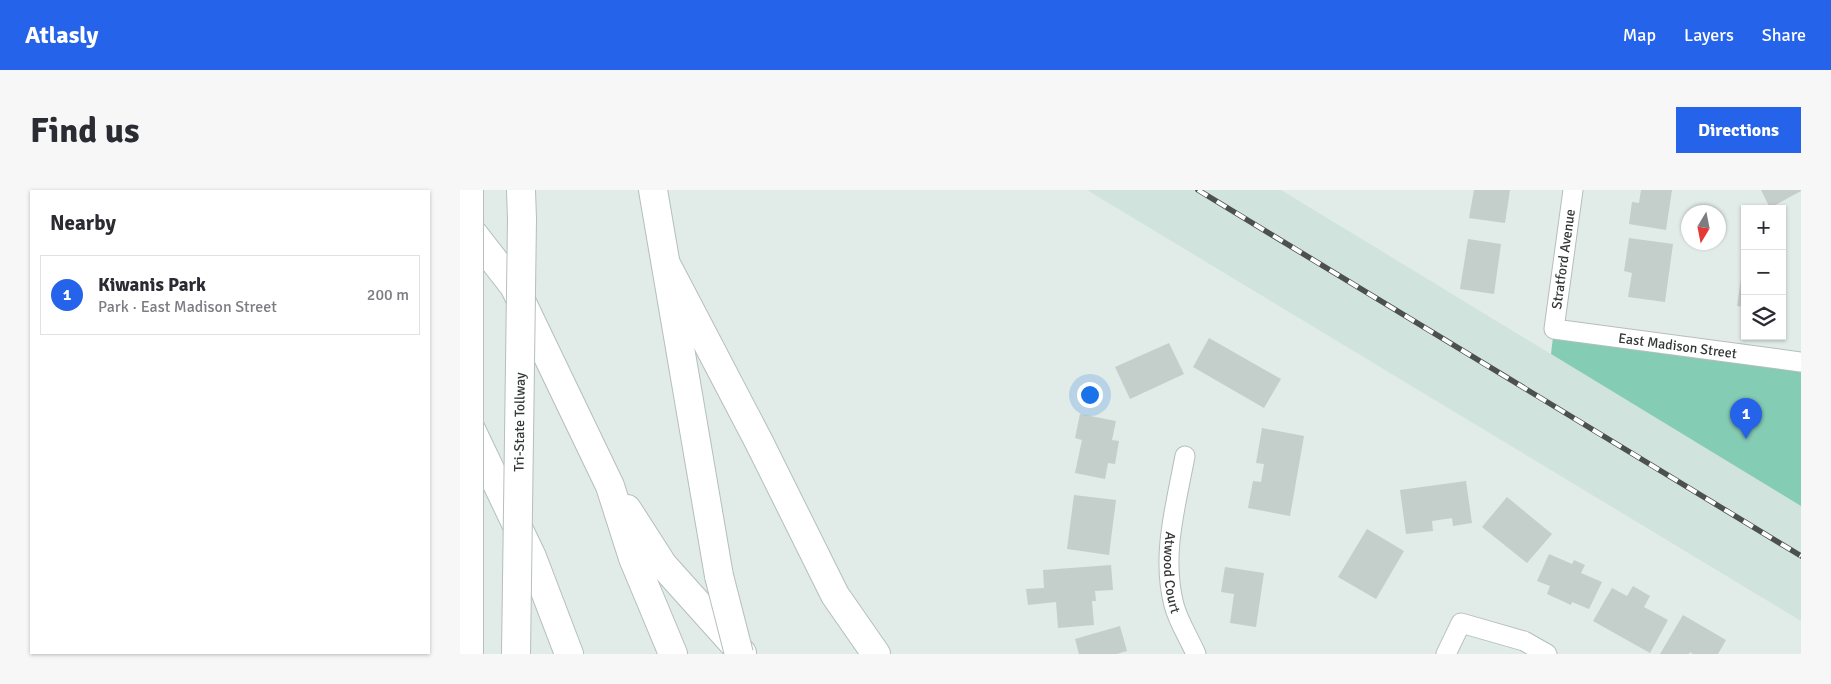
<!DOCTYPE html>
<html lang="en">
<head>
<meta charset="utf-8">
<style>
	body { margin:0; font-family:Signika,sans-serif; background:#f7f7f7; color:#2b2b33 }
	.controls { position:absolute; right:15px; top:15px; display:grid; overflow:hidden; border-radius:0px; box-shadow:0 1px 4px #0004 }
	.controls button { width:45px; height:45px; display:grid; place-items:center; padding:0; border:0; border-bottom:1px solid #e1e1e2; background:#fff; color:#2b2b33; font:25px sans-serif }
	.compass { position:absolute; left:1221px; top:15px; width:45px; height:45px; border-radius:50%; background:#fff; box-shadow:0 1px 4px #0004; rotate:190deg }
	.you { position:absolute; left:629px; top:204px; width:18px; height:18px; margin:-12px; border:4px solid #fff; border-radius:50%; background:#1a73e8; box-shadow:0 0 0 8px #1a73e833 }
	.badge { display:grid; place-items:center; width:32px; height:32px; border-radius:50%; background:#2563eb; color:#fff; font-size:16px; font-weight:700 }
	.pin { position:absolute; translate:-50% -41px; filter:drop-shadow(0 1px 2px #0008) }
	.pin::after { content:''; position:absolute; top:26px; width:18px; height:15px; background:inherit; clip-path:polygon(0 0,100% 0,50% 100%) }
	.list { margin:0; padding:0; list-style:none }
	h2 { display:flex; justify-content:space-between; align-items:center; height:65px; margin:0; padding:0 20px; font-size:21px }
	h2 small { font-size:16px; font-weight:400; color:#7c7c81 }
	.list li { display:grid; grid-template-columns:32px 1fr auto; gap:15px; align-items:center; box-sizing:border-box; height:80px; margin:0 10px 10px; padding:0 10px; border:1px solid #e1e1e2; border-radius:0px }
	.list b { display:block; font-size:19px; white-space:nowrap }
	.list p { margin:0; font-size:16px; white-space:nowrap; color:#7c7c81 }
	.list em { font-size:16px; font-style:normal; color:#7c7c81 }
	.icon { flex:none; width:28px; height:28px; fill:none; stroke:currentColor; stroke-width:2; stroke-linecap:round; stroke-linejoin:round }
	.map { position:relative; flex:none; width:1341px; height:464px; overflow:hidden; border-radius:0px }
	header { display:flex; align-items:center; gap:30px; box-sizing:border-box; height:70px; padding:0 25px; background:#2563eb; color:#fff }
	header strong { font-size:24px }
	nav { display:flex; gap:28px; margin-inline-start:auto; font-size:18px }
	.intro { display:flex; align-items:center; justify-content:space-between; box-sizing:border-box; height:120px; padding:0 30px }
	h1 { margin:0; font-size:35px }
	.button { padding:12px 22px; border-radius:0px; background:#2563eb; color:#fff; font-size:18px; font-weight:700 }
	main { display:flex; gap:30px; padding:0 30px }
	aside { flex:1; background:#fff; border-radius:0px; box-shadow:0 1px 4px #0004 }
	.map>svg:first-child { display:block }
</style>
</head>
<body>
<header>
<strong>Atlasly</strong>
<nav><a>Map</a><a>Layers</a><a>Share</a></nav>
</header>
<div class="intro"><h1>Find us</h1><a class="button">Directions</a></div>
<main>
<aside>
<h2>Nearby<small></small></h2>
<ul class="list">
<li><span class="badge">1</span><div><b>Kiwanis Park</b><p>Park · East Madison Street</p></div><em>200 m</em></li>
</ul>
</aside>
<div class="map">
<svg width="1341" height="464" viewBox="0 0 1341 464">
	<rect width="100%" height="100%" fill="#e1ebe7"/>
	<polygon fill="#d0e3dc" points="627,0 821,0 1341,316 1341,431"/>
	<polygon fill="#85ccb5" points="1093,147 1341,182 1341,316 1091,164"/>
	<g fill="#c4ceca">
		<polygon points="1014,0 1050,0 1045,33 1009,28"/>
		<polygon points="1181,0 1212,0 1206,40 1169,34 1172,12 1179,13"/>
		<polygon points="1301,0 1341,0 1341,1 1310,18"/>
		<polygon points="1169,48 1213,54 1205,112 1168,107 1172,83 1164,81"/>
		<polygon points="1008,49 1041,54 1034,104 1000,99"/>
		<polygon points="1284,68 1285,68 1285,117 1277,116"/>
		<polygon points="749,148 821,189 804,218 733,177"/>
		<polygon points="709,153 724,184 670,209 655,177"/>
		<polygon points="620,224 656,231 652,250 659,251 655,274 648,273 645,289 615,283 622,250 615,248"/>
		<polygon points="802,238 844,246 830,326 788,318 793,291 801,292 804,274 796,273"/>
		<polygon points="1006,291 1012,333 993,336 992,328 972,331 973,341 946,344 940,300"/>
		<polygon points="614,305 656,310 649,365 607,359"/>
		<polygon points="1047,307 1092,344 1067,373 1022,337"/>
		<polygon points="907,339 944,361 916,409 878,387"/>
		<polygon points="1089,364 1112,374 1114,370 1125,375 1121,383 1142,392 1129,419 1112,412 1111,415 1087,404 1090,396 1077,391"/>
		<polygon points="651,375 653,400 635,401 636,411 632,411 634,435 598,438 596,412 568,415 566,399 584,398 583,380"/>
		<polygon points="765,377 804,383 796,437 770,433 774,404 761,402"/>
		<polygon points="1173,396 1190,406 1184,417 1208,430 1190,463 1133,431 1152,398 1167,406"/>
		<polygon points="1223,425 1266,450 1258,464 1233,464 1230,462 1229,464 1200,464"/>
		<polygon points="660,436 667,461 657,464 619,464 615,449"/>
	</g>
	<g fill="none" stroke-linecap="round" stroke-linejoin="round">
		<g stroke="#b5bfbb" stroke-width="21">
			<g id="minor">
				<path id="s1" d="M1113 0 1094 139 1341 172"/>
				<path id="s2" d="M725 266C716 315 701 365 714 415 718 431 729 448 736 464"/>
				<polyline points="986,464 1001,433 1064,451 1087,464"/>
			</g>
		</g>
		<g stroke="#b5bfbb" stroke-width="30">
			<g id="motorway">
				<polyline points="61,0 62,29"/>
				<polyline points="193,0 259,386"/>
				<polyline points="0,27 54,96 150,296 173,368 213,464"/>
				<polyline points="206,74 299,252 375,405 416,464"/>
				<polyline points="7,231 72,367 109,464"/>
				<polyline points="167,319 203,375 282,463"/>
				<polyline points="9,408 9,464"/>
			</g>
		</g>
		<use href="#minor" stroke="#fff" stroke-width="19"/>
		<use href="#motorway" stroke="#fff" stroke-width="28"/>
		<g stroke="#4c514f" stroke-width="5.5">
			<polyline id="rail" points="738,0 1341,366"/>
		</g>
		<use href="#rail" stroke="#fff" stroke-width="4" stroke-dasharray="11" stroke-linecap="butt"/>
		<g stroke="#b5bfbb" stroke-width="30" stroke-linecap="butt">
			<g id="motorway-bridge">
				<polyline points="9,0 9,408"/>
				<polyline points="259,386 279,464"/>
				<path id="s3" d="M56 464 62 29"/>
			</g>
		</g>
		<use href="#motorway-bridge" stroke="#fff" stroke-width="28"/>
	</g>
	<g text-anchor="middle" stroke-width="4.5" stroke-linejoin="round" paint-order="stroke">
		<g font-size="14" fill="#343837" stroke="#fff">
			<text transform="translate(1103 69) rotate(-82)" y="5">Stratford Avenue</text>
			<text dy="5" stroke="none"><textPath href="#s1" startOffset="265">East Madison Street</textPath></text>
			<text dy="5" stroke="none"><textPath href="#s3" startOffset="232">Tri-State Tollway</textPath></text>
			<text dy="5" stroke="none"><textPath href="#s2" startOffset="118">Atwood Court</textPath></text>
		</g>
	</g>
</svg>
<div class="controls">
<button>+</button>
<button>−</button>
<button><svg class="icon" aria-label="layers" viewBox="0 0 24 24"><path d="M12 4l9 5-9 5-9-5zM3 14l9 5 9-5"/></svg></button>
</div>
<svg class="compass" viewBox="-18 -18 36 36"><path d="M0-13l5 13h-10z" fill="#e53935"/><path d="M0 13l5-13h-10z" fill="#7c7c81"/></svg>
<div class="you"></div>
<div class="pin badge" style="left:1286px;top:249px">1</div>
</div>
</main>
</body>
</html>
